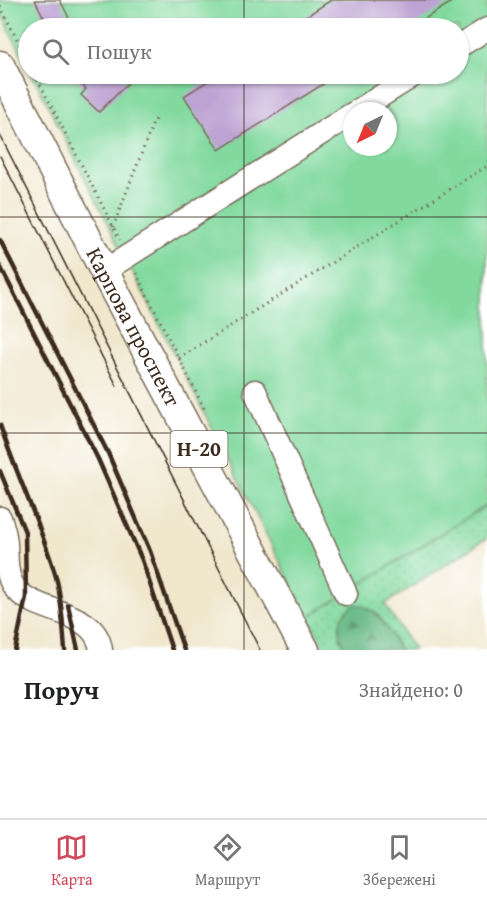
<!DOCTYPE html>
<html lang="uk">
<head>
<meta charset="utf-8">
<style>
	body { margin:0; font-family:"Gentium Book Plus",serif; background:#f6f6f6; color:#202124 }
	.compass { position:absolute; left:343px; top:102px; width:54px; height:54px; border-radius:50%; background:#fff; box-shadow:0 2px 4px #0004; rotate:223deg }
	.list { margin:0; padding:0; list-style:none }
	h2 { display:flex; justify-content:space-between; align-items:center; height:78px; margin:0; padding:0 24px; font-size:26px }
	h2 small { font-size:20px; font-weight:400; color:#757577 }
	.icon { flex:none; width:33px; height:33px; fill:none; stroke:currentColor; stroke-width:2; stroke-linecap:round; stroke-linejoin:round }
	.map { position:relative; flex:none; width:487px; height:650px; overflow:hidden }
	.search { position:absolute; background:#fff; box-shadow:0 2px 4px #0004; left:18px; right:18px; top:18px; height:66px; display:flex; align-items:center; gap:15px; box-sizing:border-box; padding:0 21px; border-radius:33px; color:#757577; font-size:22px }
	.sheet { height:168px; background:#fff }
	nav { display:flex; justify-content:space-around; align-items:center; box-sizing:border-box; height:84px; border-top:2px solid #e0e0e0; background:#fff; font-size:16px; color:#757577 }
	nav a { display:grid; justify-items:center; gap:3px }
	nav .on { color:#d1495b }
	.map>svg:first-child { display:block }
</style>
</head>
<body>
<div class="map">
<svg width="487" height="650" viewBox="0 0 487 650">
	<defs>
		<pattern id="grass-dots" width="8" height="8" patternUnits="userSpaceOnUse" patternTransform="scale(1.5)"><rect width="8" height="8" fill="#81d99e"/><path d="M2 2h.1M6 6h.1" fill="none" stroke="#70ba88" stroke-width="1.8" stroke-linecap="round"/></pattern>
		<pattern id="forest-firs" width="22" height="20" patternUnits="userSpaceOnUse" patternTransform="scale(1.5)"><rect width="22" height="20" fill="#68b985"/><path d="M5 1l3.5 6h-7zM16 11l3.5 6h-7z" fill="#57976c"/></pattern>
	</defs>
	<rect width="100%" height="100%" fill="#fff"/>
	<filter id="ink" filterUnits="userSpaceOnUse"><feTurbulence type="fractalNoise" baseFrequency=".0167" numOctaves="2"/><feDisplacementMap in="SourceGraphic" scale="12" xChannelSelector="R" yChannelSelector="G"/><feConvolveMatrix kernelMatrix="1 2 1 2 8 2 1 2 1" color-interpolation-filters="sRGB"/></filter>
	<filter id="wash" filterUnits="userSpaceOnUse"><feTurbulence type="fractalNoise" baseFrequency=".008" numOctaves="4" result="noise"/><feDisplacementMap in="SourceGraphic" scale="24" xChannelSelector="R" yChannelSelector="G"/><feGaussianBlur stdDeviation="1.35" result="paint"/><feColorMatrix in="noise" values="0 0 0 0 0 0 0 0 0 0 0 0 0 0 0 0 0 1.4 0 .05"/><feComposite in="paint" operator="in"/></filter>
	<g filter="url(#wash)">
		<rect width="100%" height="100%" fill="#f0e7cd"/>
		<polygon fill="url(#grass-dots)" stroke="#5e825e" stroke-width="1.5" points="487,505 487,538 385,604 414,650 400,650 377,613 340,637 346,650 325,650 308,617"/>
		<path fill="url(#forest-firs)" stroke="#527252" stroke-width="1.5" d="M355 604C380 607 388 631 400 650H346C336 630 336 618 355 604Z"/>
		<path fill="#81d99e" stroke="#5e825e" stroke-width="1.5" fill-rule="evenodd" d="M0 0H487V505L308 617 32 74H458V28H28V67L0 11ZM352 111H388V147H352Z"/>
		<g id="blocks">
			<g fill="#bda3d3">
				<polygon points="35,0 60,0 74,28 57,28 52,19 46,22"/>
				<polygon points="331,0 455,0 410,28 288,28"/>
				<polygon points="71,74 118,74 128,83 99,112 81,95 86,89"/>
				<polygon points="219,74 339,74 219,150 184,96"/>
			</g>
		</g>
	</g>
	<g filter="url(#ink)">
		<use href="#blocks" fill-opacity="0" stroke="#7a6c5b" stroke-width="1.5"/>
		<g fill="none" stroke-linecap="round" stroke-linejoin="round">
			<g stroke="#7a6c5b" stroke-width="25">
				<g id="minor">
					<polyline points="458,47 487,29"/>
					<polyline points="357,111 416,74"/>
					<polyline points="104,271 352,114"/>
					<polyline points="255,391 346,594"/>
					<path d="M0 518C2 524 4 530 5 536 8 552 4 573 14 587 35 615 96 608 101 650"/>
				</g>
			</g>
			<g stroke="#7a6c5b" stroke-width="31">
				<g id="major">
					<path id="s1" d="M0 65 104 271 305 650"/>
				</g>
			</g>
			<g stroke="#7a6c5b" stroke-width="3" stroke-dasharray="1.5 4.5" stroke-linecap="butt">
				<polyline points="0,6 28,61"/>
				<polyline points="35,74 120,240"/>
				<polyline points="113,227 156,116"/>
				<polyline points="136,273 206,412"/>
				<polyline points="179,358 487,166"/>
			</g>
			<use href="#minor" stroke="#fff" stroke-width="22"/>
			<use href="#major" stroke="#fff" stroke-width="28"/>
			<g stroke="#3b2a1e" stroke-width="1.5">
				<polyline points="0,135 260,650"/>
				<polyline points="0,156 117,386"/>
			</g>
			<g stroke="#3b2a1e" stroke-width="4.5">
				<polyline points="0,240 108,453 150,551 184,650"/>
				<polyline points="0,266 98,459 142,560 172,650"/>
				<path d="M0 425C17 476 41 525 56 577 62 600 63 626 65 650"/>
				<polyline points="0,471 25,532 26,597 15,650"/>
				<polyline points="68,605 78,650"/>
			</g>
		</g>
	</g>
	<path fill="none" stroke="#3b2a1e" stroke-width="1.5" stroke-opacity="0.55" d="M244 0V28M244 74V650M0 217H487M0 433H487"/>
	<g text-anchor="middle" stroke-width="6" stroke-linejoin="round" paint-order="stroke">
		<rect fill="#fff" stroke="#766a62" stroke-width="1.5" x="170.5" y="431" width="57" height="36" rx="4.5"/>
		<g font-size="21" font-weight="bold" fill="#3b2a1e">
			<text x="199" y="456">Н-20</text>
		</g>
		<g font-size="22" fill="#3b2a1e" stroke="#fff">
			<text dy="8" stroke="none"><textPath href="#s1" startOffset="294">Карпова проспект</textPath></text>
		</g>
	</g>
</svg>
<svg class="compass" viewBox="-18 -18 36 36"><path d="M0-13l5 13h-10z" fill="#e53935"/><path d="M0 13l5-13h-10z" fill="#757577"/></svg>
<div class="search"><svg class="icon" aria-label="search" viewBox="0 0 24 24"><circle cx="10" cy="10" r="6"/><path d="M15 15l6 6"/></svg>Пошук</div>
</div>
<section class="sheet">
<h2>Поруч<small>Знайдено: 0</small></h2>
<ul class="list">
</ul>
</section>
<nav>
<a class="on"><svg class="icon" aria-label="map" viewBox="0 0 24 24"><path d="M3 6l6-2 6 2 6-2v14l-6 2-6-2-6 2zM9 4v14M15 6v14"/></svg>Карта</a>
<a><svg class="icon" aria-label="directions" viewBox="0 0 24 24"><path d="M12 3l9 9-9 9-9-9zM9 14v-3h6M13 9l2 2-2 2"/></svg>Маршрут</a>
<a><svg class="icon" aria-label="saved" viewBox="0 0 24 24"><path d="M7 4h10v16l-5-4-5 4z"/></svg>Збережені</a>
</nav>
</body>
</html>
